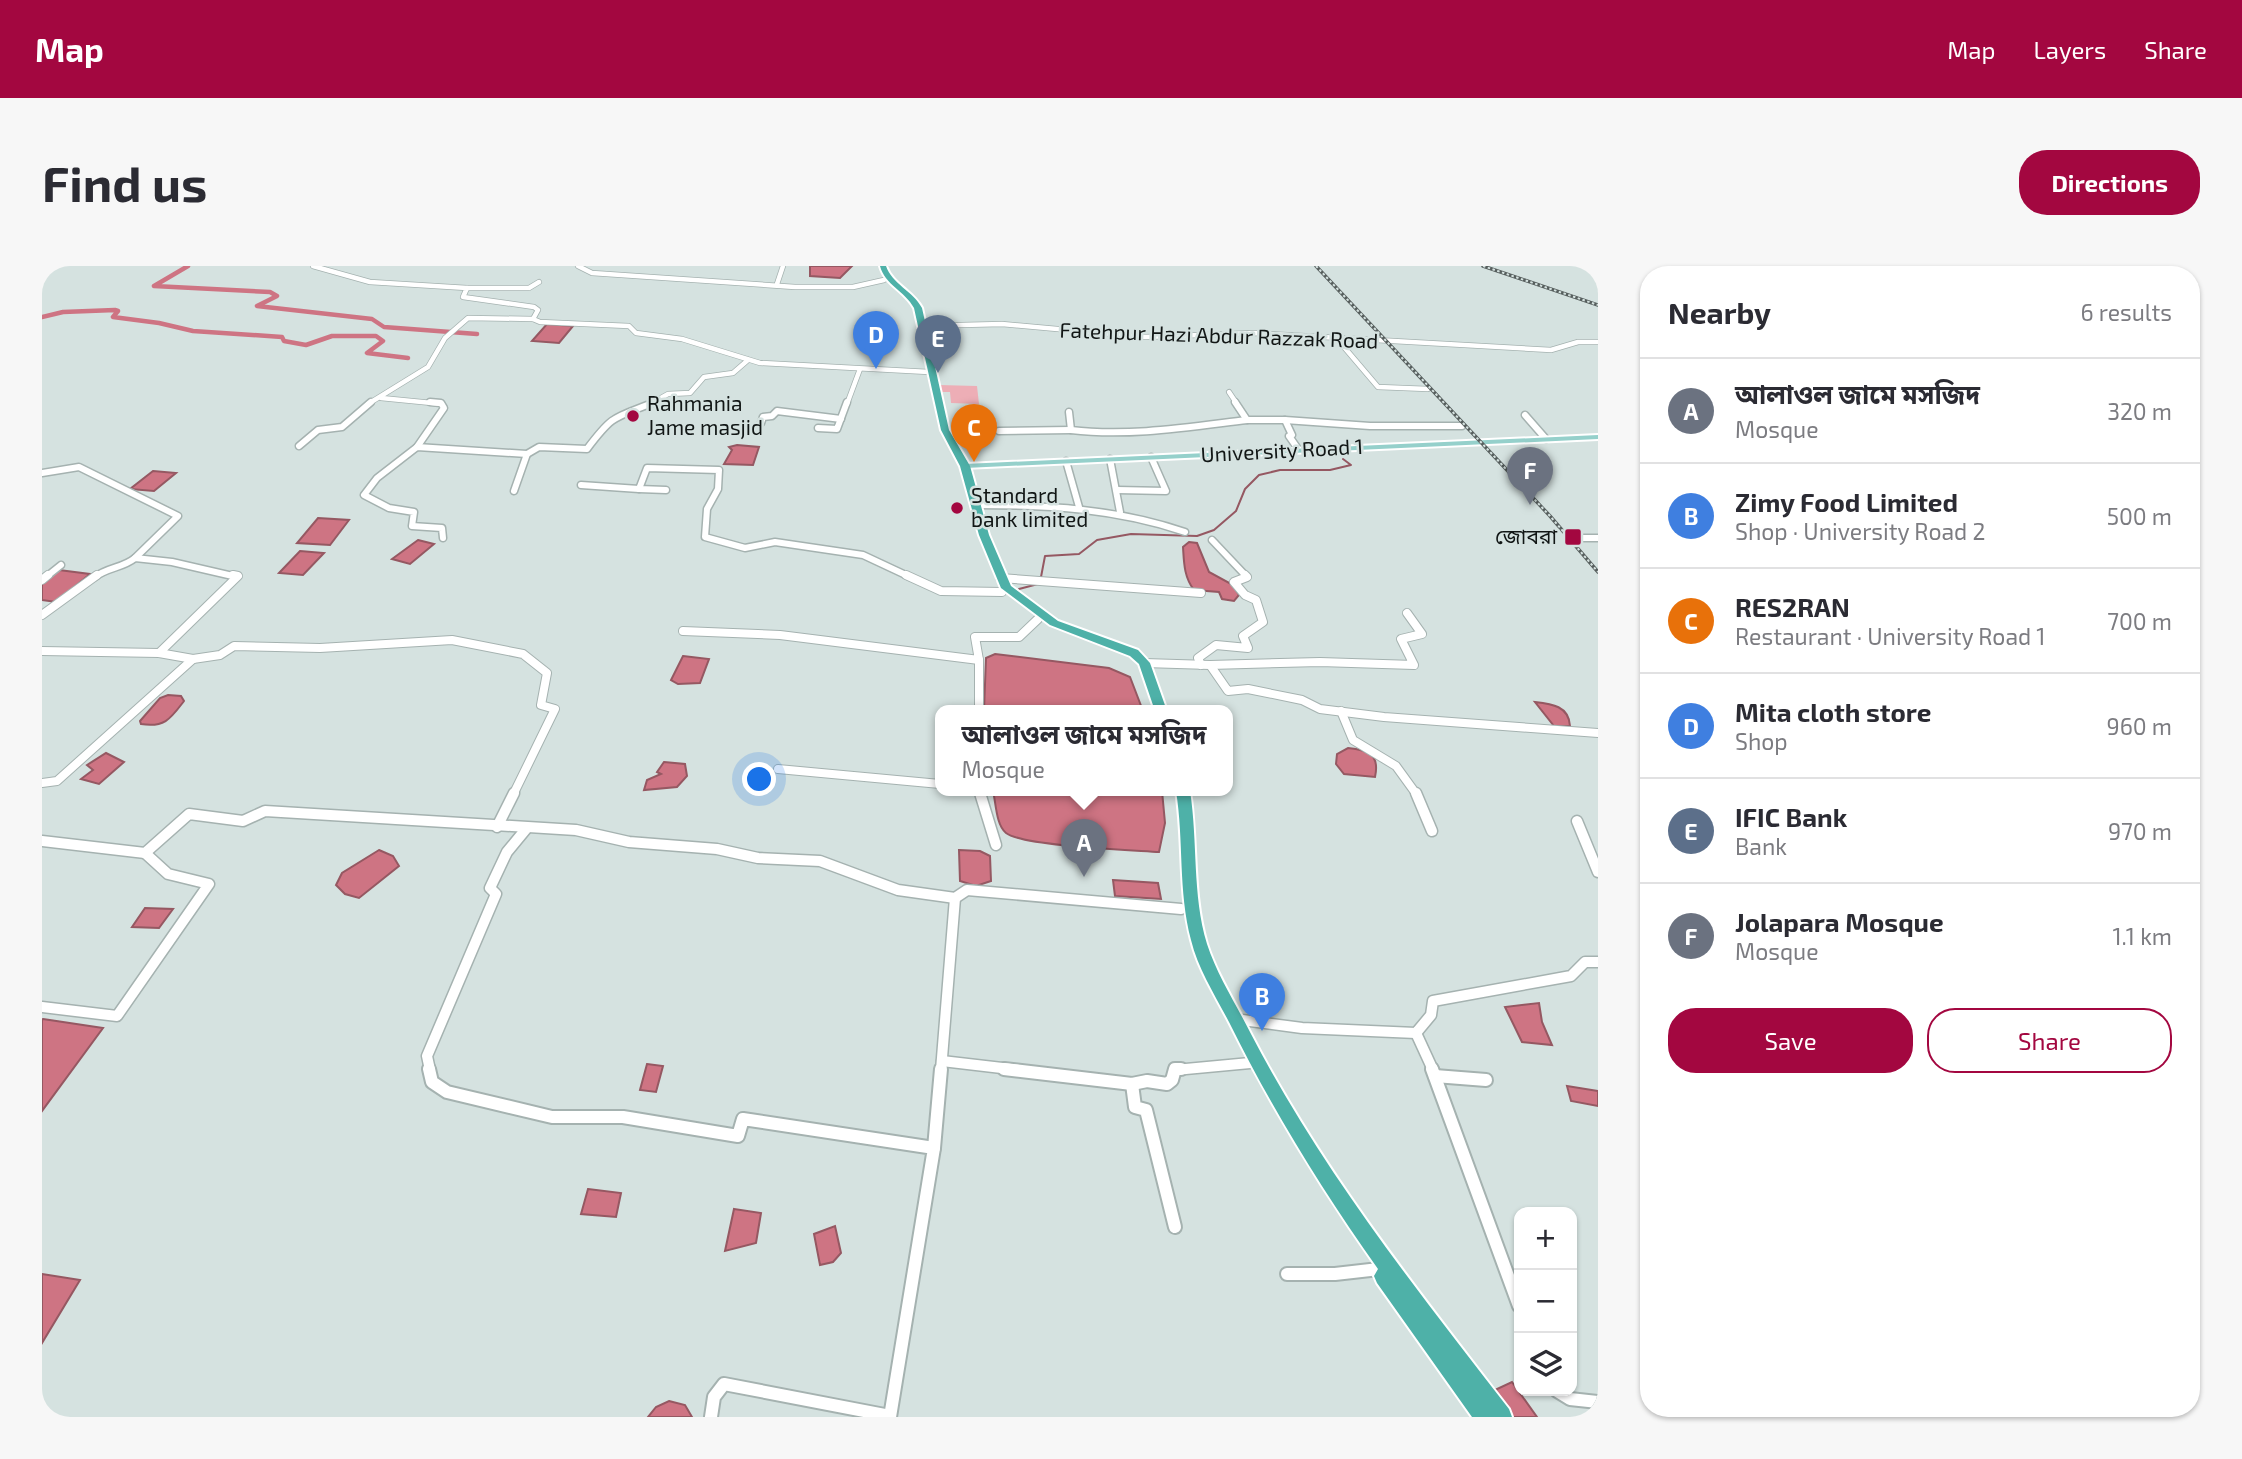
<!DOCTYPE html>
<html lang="en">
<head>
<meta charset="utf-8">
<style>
	body { margin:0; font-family:"Exo 2","Noto Sans Bengali",sans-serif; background:#f7f7f7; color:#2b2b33 }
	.controls { position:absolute; right:21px; bottom:21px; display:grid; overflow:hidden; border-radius:14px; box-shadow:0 2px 5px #0004 }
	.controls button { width:63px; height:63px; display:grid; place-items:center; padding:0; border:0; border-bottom:2px solid #e1e1e2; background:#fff; color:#2b2b33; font:35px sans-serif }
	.you { position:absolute; left:718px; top:514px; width:24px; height:24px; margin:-18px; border:5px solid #fff; border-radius:50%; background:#1a73e8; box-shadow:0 0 0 10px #1a73e833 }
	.badge { display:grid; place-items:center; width:46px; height:46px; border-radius:50%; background:#a30740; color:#fff; font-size:23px; font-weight:700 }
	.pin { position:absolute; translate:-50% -58px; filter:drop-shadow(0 2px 4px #0008) }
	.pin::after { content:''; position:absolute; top:37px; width:24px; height:21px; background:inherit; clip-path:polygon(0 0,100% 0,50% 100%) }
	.popup { position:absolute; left:893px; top:439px; width:298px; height:91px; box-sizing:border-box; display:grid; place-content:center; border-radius:14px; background:#fff; filter:drop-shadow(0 2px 5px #0005); font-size:23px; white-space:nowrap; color:#7c7c81 }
	.popup b { font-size:26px; color:#2b2b33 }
	.popup::after { content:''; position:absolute; left:50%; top:100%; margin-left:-14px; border:14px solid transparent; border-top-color:#fff }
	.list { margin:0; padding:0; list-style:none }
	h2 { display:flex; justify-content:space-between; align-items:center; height:91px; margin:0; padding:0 28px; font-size:30px }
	h2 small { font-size:23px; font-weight:400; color:#7c7c81 }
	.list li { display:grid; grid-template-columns:46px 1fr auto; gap:21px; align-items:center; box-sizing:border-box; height:105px; padding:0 28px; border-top:2px solid #e1e1e2 }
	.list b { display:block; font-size:26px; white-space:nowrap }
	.list p { margin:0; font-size:23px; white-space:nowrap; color:#7c7c81 }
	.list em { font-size:23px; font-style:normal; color:#7c7c81 }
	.actions { display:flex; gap:14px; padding:21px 28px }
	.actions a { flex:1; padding:16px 0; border:2px solid #a30740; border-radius:28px; text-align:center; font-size:24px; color:#a30740 }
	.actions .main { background:#a30740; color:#fff }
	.icon { flex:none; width:38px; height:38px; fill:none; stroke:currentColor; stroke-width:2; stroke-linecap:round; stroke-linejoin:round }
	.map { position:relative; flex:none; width:1556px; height:1151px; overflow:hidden; border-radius:28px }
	header { display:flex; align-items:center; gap:42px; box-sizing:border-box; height:98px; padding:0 35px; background:#a30740; color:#fff }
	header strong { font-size:33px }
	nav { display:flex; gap:38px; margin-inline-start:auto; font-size:24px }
	.intro { display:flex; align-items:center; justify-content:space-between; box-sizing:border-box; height:168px; padding:0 42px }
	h1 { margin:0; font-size:49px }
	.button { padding:18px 32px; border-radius:28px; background:#a30740; color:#fff; font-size:24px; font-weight:700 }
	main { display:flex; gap:42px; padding:0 42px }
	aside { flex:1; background:#fff; border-radius:28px; box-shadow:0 2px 5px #0004 }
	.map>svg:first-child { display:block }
</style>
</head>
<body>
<header>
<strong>Map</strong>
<nav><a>Map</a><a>Layers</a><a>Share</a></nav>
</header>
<div class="intro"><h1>Find us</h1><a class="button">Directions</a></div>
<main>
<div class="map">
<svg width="1556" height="1151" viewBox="0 0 1556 1151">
	<rect width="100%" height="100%" fill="#d5e2e0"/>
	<polygon fill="#edaeb6" points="897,119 935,120 937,138 909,137 908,126 898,126"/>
	<g fill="#ce7483" stroke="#955862" stroke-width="2">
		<polygon points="768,0 810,0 798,12 768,10"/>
		<polygon points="505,58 531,60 517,77 490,75"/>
		<polygon points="695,179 717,181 711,199 682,198 690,184 687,181"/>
		<polygon points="111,205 134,207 112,225 88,223"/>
		<polygon points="276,252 307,254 288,279 255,277"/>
		<polygon points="376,274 392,278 368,298 350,293"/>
		<path d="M1147 276 1155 277 1167 306 1191 319 1197 329 1192 335 1180 333 1177 326 1152 324C1142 311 1142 297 1141 281Z"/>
		<polygon points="258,285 282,287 261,309 237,307"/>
		<polygon points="17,304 48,308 14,336 0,334 0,318"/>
		<polygon points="953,388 1067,402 1088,411 1101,445 942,445 944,392"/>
		<polygon points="641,390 667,393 658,417 636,418 629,414"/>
		<path d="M126 429 139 430 142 435C129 452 123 462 99 458L98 455 118 432Z"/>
		<path d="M1493 436C1510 438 1527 440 1528 460H1512Z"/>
		<path d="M1306 482C1326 484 1338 488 1333 511L1302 508 1294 498 1295 488Z"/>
		<polygon points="64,487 82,496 57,518 39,513 51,504 45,499"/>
		<polygon points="622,496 643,498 645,510 635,521 602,524 605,514 619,508 615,506"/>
		<path d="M951 525H1120L1123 557 1117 586C1089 584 981 580 964 567 954 559 954 537 951 525Z"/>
		<polygon points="337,584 351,590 357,600 317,632 303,628 294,619 300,607"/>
		<polygon points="917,584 938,585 948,590 949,615 934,620 918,615"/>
		<polygon points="1071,614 1116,617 1119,633 1073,630"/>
		<polygon points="103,642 131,643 117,662 90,661"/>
		<polygon points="1497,737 1500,756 1510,779 1480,776 1463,741"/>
		<polygon points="1,753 61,762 0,845 0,754"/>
		<polygon points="605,798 621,800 614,826 598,824"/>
		<polygon points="1525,820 1556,825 1556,840 1529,835"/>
		<polygon points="546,923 579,927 574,951 539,948"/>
		<polygon points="692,943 719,947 714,977 683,985"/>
		<polygon points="793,960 799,987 791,996 778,999 772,968"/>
		<polygon points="0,1008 38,1014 0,1077"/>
		<polygon points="1470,1116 1495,1151 1471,1151 1453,1124"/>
		<polygon points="627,1135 643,1139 650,1151 606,1151 614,1141"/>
	</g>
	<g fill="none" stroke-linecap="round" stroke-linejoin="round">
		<g stroke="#955862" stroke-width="2">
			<polyline points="999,311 1003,290 1037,288 1055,274 1089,268 1155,270 1172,264 1194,245 1203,223 1217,209 1238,204 1288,204 1309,199 1301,193"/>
			<polyline points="977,323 996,318"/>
		</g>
		<g stroke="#ce7483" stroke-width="4.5">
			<polyline points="146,0 112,20 228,26 235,30 215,40 330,53 342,61 435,68 408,66"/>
			<polyline points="0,5 11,0"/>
			<polyline points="0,51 21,46 73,44 76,45 71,51 117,57 151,65 240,71 242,75 264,79 290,70 334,70 341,75 325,87 366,92"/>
		</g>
		<g stroke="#a5b2b0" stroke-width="6">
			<g id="minor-far4">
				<polyline points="271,0 328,16 425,22 421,31 492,41 496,44 491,53 498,56 587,60 594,67 640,73 718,97 887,106"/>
				<polyline points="536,0 550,7 753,21 811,21 842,14"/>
				<polyline points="735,18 741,0"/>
				<polyline points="425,22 487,22 497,16"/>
				<polyline points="880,60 960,58 1103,71 1212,67 1509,84 1536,76 1556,76"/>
				<polyline points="1296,74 1336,121 1386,123"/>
				<polyline points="1187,126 1195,138"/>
				<polyline points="339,132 400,138"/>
				<polyline points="326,138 386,101 403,72 426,52 491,53"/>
				<polyline points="608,138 626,128 648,127 662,111 691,107 706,94"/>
				<polyline points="805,138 818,103"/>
			</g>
		</g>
		<g stroke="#a5b2b0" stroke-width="9">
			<g id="minor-far3">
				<polyline points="1193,136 1205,154 1243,154 1250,169 1247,170 1256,183"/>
				<path d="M1027 146 1029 164C1087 171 1147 161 1205 154"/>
				<polyline points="1483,149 1504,173"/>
				<polyline points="1243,154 1328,160 1420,160"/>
				<polyline points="719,157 721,151 730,150 735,145 799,153"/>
				<polyline points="776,162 795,163 805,136"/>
				<polyline points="957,165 1029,164"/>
				<polyline points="257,180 276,164 300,161 329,136"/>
				<polyline points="375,181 402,142 399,137 388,136"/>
				<polyline points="1068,193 1078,246"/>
				<polyline points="1024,195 1037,241"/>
				<polyline points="0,207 37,201 136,250 93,292"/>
				<polyline points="539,219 597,223"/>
				<polyline points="624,224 597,223 605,202 677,204 676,223 665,243 663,271 703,282 733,276 821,289 868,311"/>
				<polyline points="1075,224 1124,225 1109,191"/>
				<polyline points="472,225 485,188"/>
				<path d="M936 239C1007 239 1075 243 1143 266"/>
				<path d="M401 272 400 262 370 260 372 246 347 242 322 229 335 212 375 181 485 188 497 181 545 183C572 147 573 152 613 136"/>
				<polyline points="1529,272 1556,272"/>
				<polyline points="1170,274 1205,311"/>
				<polyline points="4,311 19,299"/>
				<path d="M53 311C66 301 81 302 93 292L130 296 195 311"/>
			</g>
		</g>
		<g stroke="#a5b2b0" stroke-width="10">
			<g id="minor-far2">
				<polyline points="864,309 899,325 960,326"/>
				<polyline points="958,312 1159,327"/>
				<polyline points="0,314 6,309"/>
				<polyline points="0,349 55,309"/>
				<polyline points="641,365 738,369 937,394 933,371 977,371 996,353"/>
				<polyline points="0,385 117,387 151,393"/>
				<polyline points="117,387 196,310 191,309"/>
				<polyline points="937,394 937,445"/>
				<polyline points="1102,397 1168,399 1186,425 1206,423 1260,434 1278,443 1342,451 1556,467"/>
				<polyline points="1159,399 1156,392 1174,379 1206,382 1201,370 1221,356 1214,334 1203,329 1192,316 1205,311 1203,309"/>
				<polyline points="1168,399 1278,396 1372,399 1359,373 1380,368 1365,347"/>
				<polyline points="1299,445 1311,474 1354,500 1375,529"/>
				<polyline points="736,503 898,518"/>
				<polyline points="0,517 15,515 151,393 178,389 192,380 278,382 410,374 481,388 505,407 499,439 513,443 471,529"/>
				<polyline points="937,525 938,529"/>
			</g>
		</g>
		<g stroke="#a5b2b0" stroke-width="13">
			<g id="minor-far1">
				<polyline points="938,527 954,579"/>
				<polyline points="1374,527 1390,565"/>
				<polyline points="1535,555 1556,606"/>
				<polyline points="455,561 472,527"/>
				<polyline points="0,575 103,587 147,548 201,555 223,545 534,564 587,576 675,583 716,592 778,595 856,624 913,632 925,624 1139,643"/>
				<polyline points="0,741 75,750 167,618 126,608 103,587"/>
				<polyline points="1193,753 1260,762 1374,767 1389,749 1391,735 1529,710 1543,696 1556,696"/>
				<polyline points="1374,767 1391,804"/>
				<polyline points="900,795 977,804"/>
				<polyline points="388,804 385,790 454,628 448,622 465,586 484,563"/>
				<polyline points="899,804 913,632"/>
				<polyline points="1133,804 1208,797"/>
			</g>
		</g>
		<g stroke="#a5b2b0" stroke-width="16">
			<g id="minor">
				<polyline points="387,803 390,816 405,826 510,851 581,851 696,870 701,853 892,882 848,1151"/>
				<polyline points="962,803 1090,818 1105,815 1125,818 1130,814 1133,803 1139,803"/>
				<polyline points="1390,803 1477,1040"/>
				<polyline points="1393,810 1444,814"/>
				<polyline points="1090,818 1093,841 1104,844 1133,961"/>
				<polyline points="892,882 899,803"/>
				<polyline points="1245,1008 1293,1008 1337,1003"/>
				<polyline points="1515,1125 1528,1133 1556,1136"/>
				<polyline points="669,1151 672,1131 682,1118 848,1150"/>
			</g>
		</g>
		<g stroke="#fff" stroke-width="4">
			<polygon id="major" points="1556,169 1556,173 923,202 919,200 923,198"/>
		</g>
		<g stroke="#fff" stroke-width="4">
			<g id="highway">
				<path d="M838 0H844C850 18 871 25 880 42L907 164 928 200 947 269 969 320 1016 355 1096 384 1108 397 1125 445H1113L1097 398 1088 390 1008 359 959 322 937 269 918 200 899 164 872 42C863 25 843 19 838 0Z"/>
				<path d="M1134 525H1148C1156 576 1150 628 1165 678 1175 709 1194 738 1209 768 1279 903 1374 1023 1467 1143L1470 1151H1430L1335 1017 1332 1010 1336 1003C1280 924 1230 843 1187 756 1173 729 1156 703 1149 674 1136 625 1142 575 1134 525Z"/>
			</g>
		</g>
		<use href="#minor-far4" stroke="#fff" stroke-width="4.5"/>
		<use href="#minor-far3" stroke="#fff" stroke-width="6"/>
		<use href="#minor-far2" stroke="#fff" stroke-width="8"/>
		<use href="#minor-far1" stroke="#fff" stroke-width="10"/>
		<use href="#minor" stroke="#fff" stroke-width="12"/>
		<use href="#major" fill="#95d0cb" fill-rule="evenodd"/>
		<use href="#highway" fill="#4eb1a8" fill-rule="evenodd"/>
		<g stroke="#575f5e" stroke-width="3.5">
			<g id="rail">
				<polyline points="1274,0 1508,250 1556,306"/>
				<polyline points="1441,0 1556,39"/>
			</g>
		</g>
		<use href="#rail" stroke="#d5e2e0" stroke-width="2" stroke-dasharray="2.5" stroke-linecap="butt"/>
	</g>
	<g fill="#a30740" stroke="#d5e2e0" stroke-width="2.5">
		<circle cx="591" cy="150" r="7"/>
		<circle cx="915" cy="242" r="7"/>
		<rect x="1522" y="262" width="18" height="18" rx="3.5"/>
	</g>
	<g text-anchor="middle" stroke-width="5" stroke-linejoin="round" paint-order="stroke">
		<g font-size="21" fill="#111615" stroke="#d5e2e0">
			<text transform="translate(1177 70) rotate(2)" y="7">Fatehpur Hazi Abdur Razzak Road</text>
			<text transform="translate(1240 185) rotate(-3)" y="7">University Road 1</text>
		</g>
		<g font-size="21" fill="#111615" stroke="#d5e2e0" text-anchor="start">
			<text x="605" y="145">Rahmania<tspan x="605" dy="24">Jame masjid</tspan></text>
			<text x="929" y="237">Standard<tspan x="929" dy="24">bank limited</tspan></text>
			<text x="1515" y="278" text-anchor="end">জোবরা</text>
		</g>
	</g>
</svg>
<div class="controls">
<button>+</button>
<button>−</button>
<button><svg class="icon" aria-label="layers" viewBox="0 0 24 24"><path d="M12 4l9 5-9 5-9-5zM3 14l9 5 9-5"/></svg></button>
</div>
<div class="you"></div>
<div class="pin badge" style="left:1042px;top:611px;background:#6b7280">A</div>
<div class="popup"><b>আলাওল জামে মসজিদ</b>Mosque</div>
<div class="pin badge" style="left:1220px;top:765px;background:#3f7fe0">B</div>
<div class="pin badge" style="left:932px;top:196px;background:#e8710a">C</div>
<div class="pin badge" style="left:834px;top:103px;background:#3f7fe0">D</div>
<div class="pin badge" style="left:896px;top:107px;background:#5c6f8a">E</div>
<div class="pin badge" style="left:1488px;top:239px;background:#6b7280">F</div>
</div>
<aside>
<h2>Nearby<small>6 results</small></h2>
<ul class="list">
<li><span class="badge" style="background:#6b7280">A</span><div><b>আলাওল জামে মসজিদ</b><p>Mosque</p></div><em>320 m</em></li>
<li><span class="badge" style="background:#3f7fe0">B</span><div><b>Zimy Food Limited</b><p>Shop · University Road 2</p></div><em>500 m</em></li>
<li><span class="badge" style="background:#e8710a">C</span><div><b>RES2RAN</b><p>Restaurant · University Road 1</p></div><em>700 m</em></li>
<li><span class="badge" style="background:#3f7fe0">D</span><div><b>Mita cloth store</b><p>Shop</p></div><em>960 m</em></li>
<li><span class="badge" style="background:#5c6f8a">E</span><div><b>IFIC Bank</b><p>Bank</p></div><em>970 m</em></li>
<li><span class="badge" style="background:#6b7280">F</span><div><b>Jolapara Mosque</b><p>Mosque</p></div><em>1.1 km</em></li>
</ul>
<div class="actions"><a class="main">Save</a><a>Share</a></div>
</aside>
</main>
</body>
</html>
